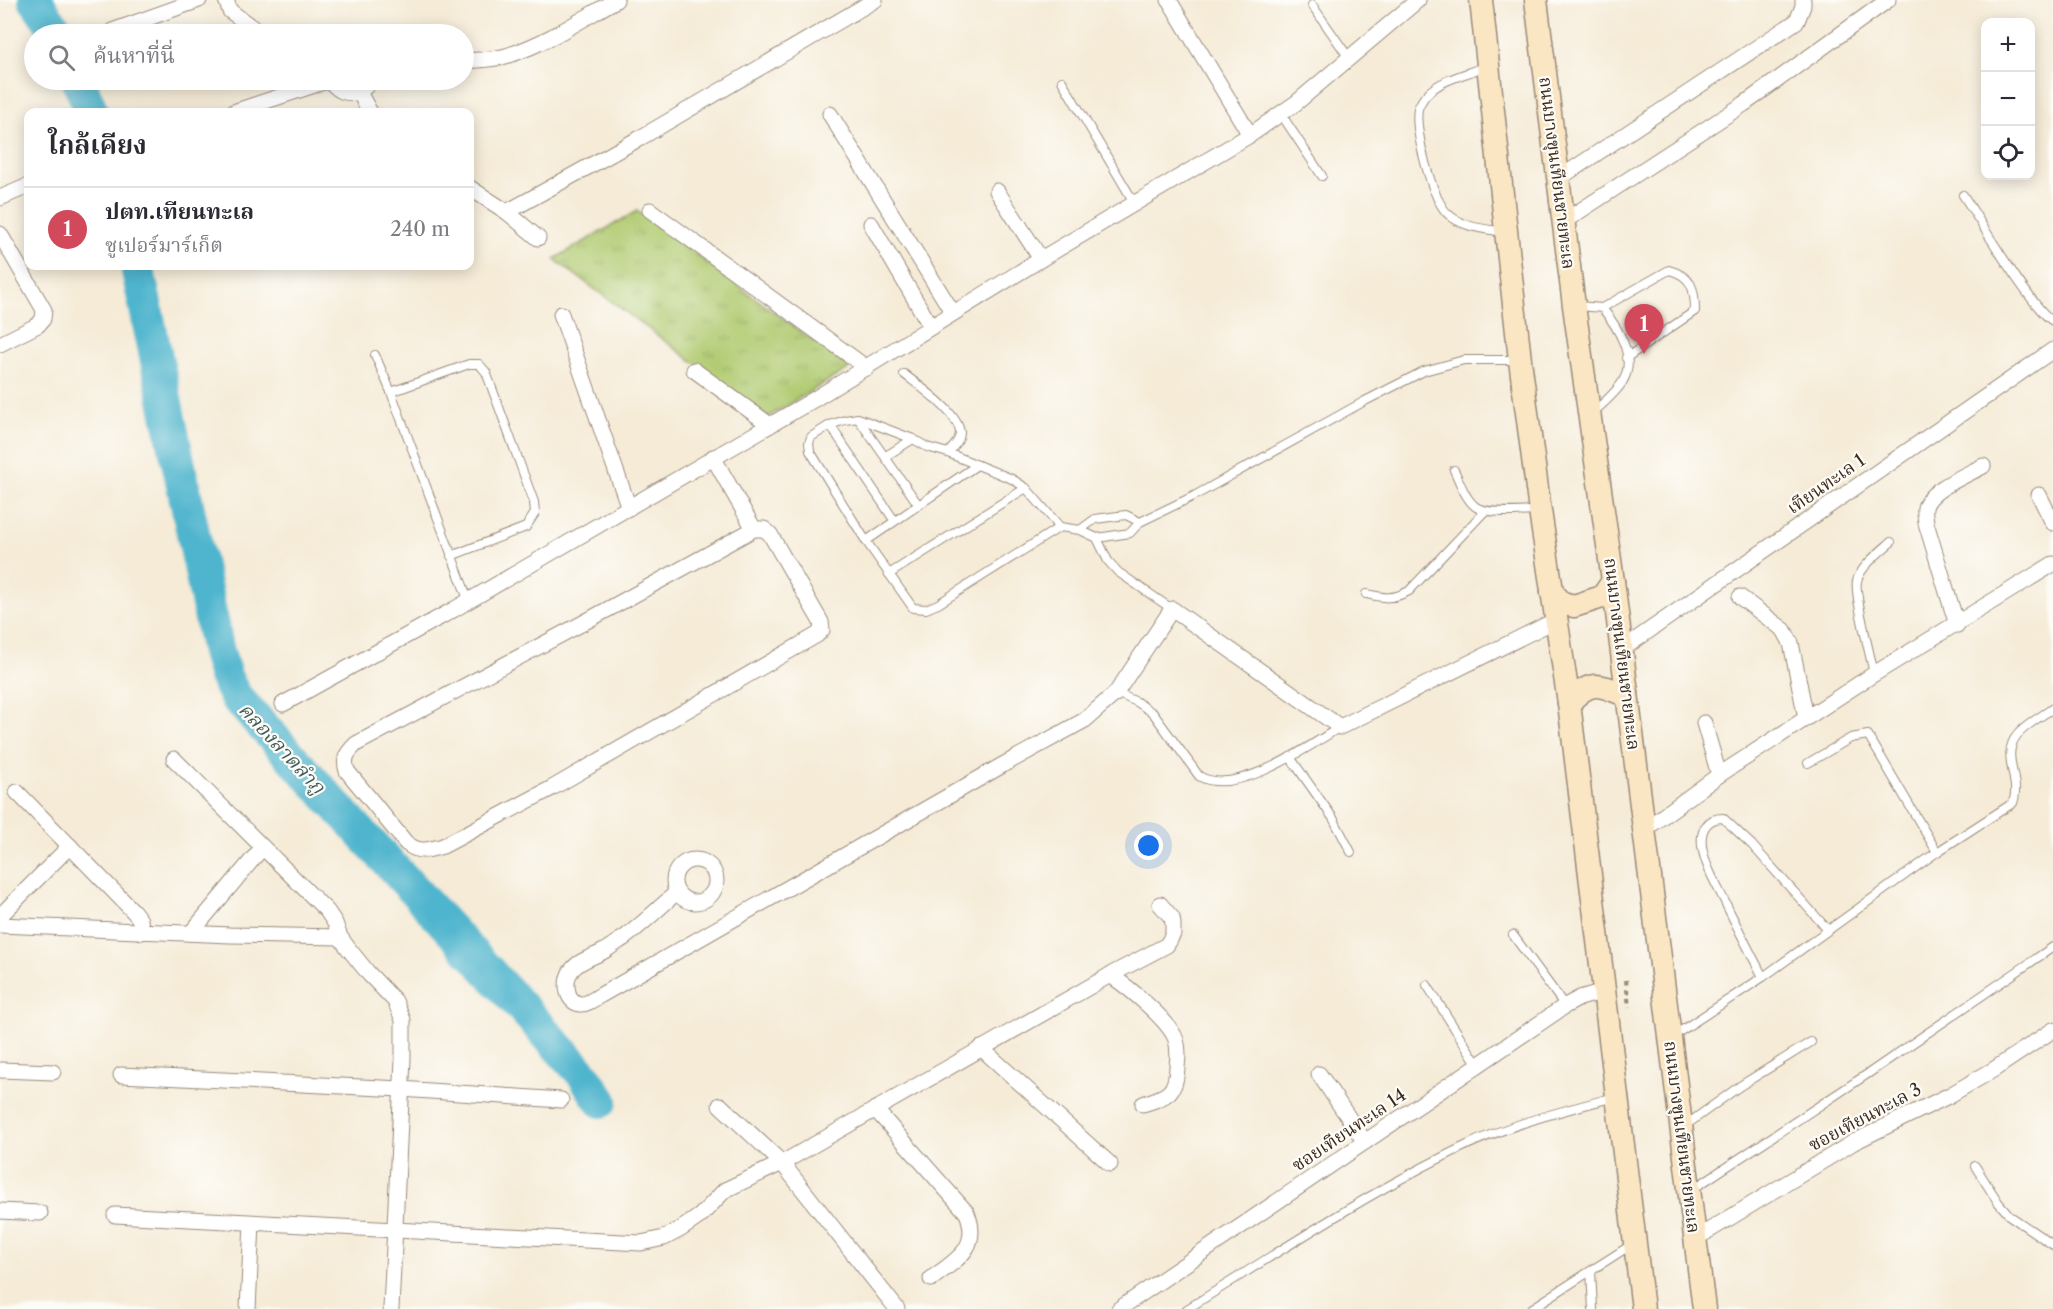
<!DOCTYPE html>
<html lang="th">
<head>
<meta charset="utf-8">
<style>
	body { margin:0; font-family:"Libre Caslon Text","Noto Serif Thai",serif; background:#f7f7f7; color:#2b2b33 }
	.controls { position:absolute; right:18px; top:18px; display:grid; overflow:hidden; border-radius:12px; box-shadow:0 3px 15px #0003 }
	.controls button { width:54px; height:54px; display:grid; place-items:center; padding:0; border:0; border-bottom:2px solid #e1e1e2; background:#fff; color:#2b2b33; font:30px sans-serif }
	.you { position:absolute; left:1149px; top:846px; width:21px; height:21px; margin:-15px; border:4px solid #fff; border-radius:50%; background:#1a73e8; box-shadow:0 0 0 9px #1a73e833 }
	.badge { display:grid; place-items:center; width:39px; height:39px; border-radius:50%; background:#d1495b; color:#fff; font-size:20px; font-weight:700 }
	.pin { position:absolute; translate:-50% -50px; filter:drop-shadow(0 2px 3px #0008) }
	.pin::after { content:''; position:absolute; top:32px; width:21px; height:18px; background:inherit; clip-path:polygon(0 0,100% 0,50% 100%) }
	.list { margin:0; padding:0; list-style:none }
	h2 { display:flex; justify-content:space-between; align-items:center; height:78px; margin:0; padding:0 24px; font-size:26px }
	h2 small { font-size:20px; font-weight:400; color:#7c7c81 }
	.list li { display:grid; grid-template-columns:39px 1fr auto; gap:18px; align-items:center; box-sizing:border-box; height:84px; padding:0 24px; border-top:2px solid #e1e1e2 }
	.list b { display:block; font-size:22px; white-space:nowrap }
	.list p { margin:0; font-size:20px; white-space:nowrap; color:#7c7c81 }
	.list em { font-size:20px; font-style:normal; color:#7c7c81 }
	.icon { flex:none; width:33px; height:33px; fill:none; stroke:currentColor; stroke-width:2; stroke-linecap:round; stroke-linejoin:round }
	.map { position:relative; flex:none; width:2053px; height:1309px; overflow:hidden }
	.search { position:absolute; background:#fff; box-shadow:0 3px 15px #0003; left:24px; top:24px; width:450px; height:66px; display:flex; align-items:center; gap:15px; box-sizing:border-box; padding:0 21px; border-radius:33px; color:#7c7c81; font-size:22px }
	.panel { position:absolute; background:#fff; box-shadow:0 3px 15px #0003; left:24px; top:108px; width:450px; height:162px; border-radius:12px }
	.map>svg:first-child { display:block }
</style>
</head>
<body>
<div class="map">
<svg width="2053" height="1309" viewBox="0 0 2053 1309">
	<defs>
		<pattern id="grass-tufts" width="24" height="20" patternUnits="userSpaceOnUse" patternTransform="scale(1.5)"><rect width="24" height="20" fill="#b0cb71"/><path d="M3 7l-1-3M5 7V3M7 7l1-3M15 17l-1-3M17 17v-4M19 17l1-3" fill="none" stroke="#98ae61"/></pattern>
	</defs>
	<rect width="100%" height="100%" fill="#fdfcf7"/>
	<filter id="ink" filterUnits="userSpaceOnUse"><feTurbulence type="fractalNoise" baseFrequency=".0167" numOctaves="2"/><feDisplacementMap in="SourceGraphic" scale="12" xChannelSelector="R" yChannelSelector="G"/><feConvolveMatrix kernelMatrix="1 2 1 2 8 2 1 2 1" color-interpolation-filters="sRGB"/></filter>
	<filter id="wash" filterUnits="userSpaceOnUse"><feTurbulence type="fractalNoise" baseFrequency=".008" numOctaves="4" result="noise"/><feDisplacementMap in="SourceGraphic" scale="24" xChannelSelector="R" yChannelSelector="G"/><feGaussianBlur stdDeviation="1.35" result="paint"/><feColorMatrix in="noise" values="0 0 0 0 0 0 0 0 0 0 0 0 0 0 0 0 0 1.4 0 .05"/><feComposite in="paint" operator="in"/></filter>
	<g filter="url(#wash)">
		<rect width="100%" height="100%" fill="#f5ebd7"/>
		<polygon fill="url(#grass-tufts)" stroke="#767a48" stroke-width="1.5" points="637,211 850,368 768,417 554,259"/>
		<g fill="none" stroke-linecap="round" stroke-linejoin="round">
			<g stroke="#4fb5ce" stroke-width="34">
				<polyline points="35,0 59,34"/>
				<polyline points="78,80 92,112"/>
				<polyline points="137,266 218,652 225,676 235,696 583,1074 601,1101"/>
			</g>
		</g>
	</g>
	<g filter="url(#ink)">
		<g fill="none" stroke-linecap="round" stroke-linejoin="round">
			<g stroke="#988a7a" stroke-width="10">
				<g id="lane">
					<polyline points="1312,5 1349,58"/>
					<path d="M1486 66C1467 74 1442 79 1427 94 1424 97 1419 105 1418 109 1414 130 1432 200 1448 214 1463 228 1486 229 1505 232"/>
					<polyline points="1062,81 1135,204"/>
					<polyline points="1281,114 1322,176"/>
					<path d="M1963 195C1979 219 2033 311 2053 321"/>
					<path d="M1578 306 1602 308C1617 326 1637 357 1623 381 1617 392 1603 403 1594 412"/>
					<path d="M1602 308 1669 270C1692 276 1695 289 1695 311L1626 358"/>
					<polyline points="375,355 391,392 469,602"/>
					<path d="M904 374C919 386 959 413 960 433 960 441 953 447 948 453"/>
					<polyline points="391,392 469,364 479,364 486,372 534,502 535,513 526,527 451,556"/>
					<polyline points="859,420 918,504"/>
					<polyline points="830,425 894,520"/>
					<polyline points="886,456 913,439"/>
					<polyline points="977,465 866,541 913,608 926,609 938,604 1060,527"/>
					<path d="M1454 470C1460 482 1465 499 1476 507 1488 515 1523 511 1538 511"/>
					<polyline points="1080,530 1095,519 1126,515 1140,522"/>
					<polyline points="1097,538 1108,561 1118,572 1172,609"/>
					<polyline points="866,541 810,451 809,443 811,437 830,425 845,420 858,418 913,439 927,447 948,453 1012,479 1026,488 1060,527 1080,530 1097,538 1130,533 1140,522 1194,496 1365,401 1424,371 1464,360 1519,360"/>
					<polyline points="889,574 1026,488"/>
					<path d="M1366 594C1384 598 1392 600 1409 591L1485 511"/>
					<path d="M1874 674C1871 658 1854 594 1857 581 1860 567 1881 551 1891 542"/>
					<path d="M1116 693 1137 702 1153 713 1199 776C1235 798 1308 747 1340 727"/>
					<polyline points="1290,757 1333,818 1351,852"/>
					<polyline points="1808,763 1851,738 1868,735 1937,852"/>
					<polyline points="1513,935 1565,1006"/>
					<path d="M1763 977C1750 952 1737 927 1725 902 1716 884 1705 866 1702 846 1700 830 1707 818 1723 818L1752 845 1828 930"/>
					<polyline points="1427,985 1478,1065"/>
					<path d="M1673 1036 1763 977 1937 852 2013 803C2022 780 1999 755 2018 734 2027 724 2042 716 2053 708"/>
					<polyline points="1686,1125 1740,1086 1811,1042"/>
					<polyline points="1975,1166 1998,1202 2010,1216 2053,1245"/>
					<polyline points="1693,1189 1869,1073 2053,947"/>
					<polyline points="1591,1271 1593,1309"/>
					<path d="M1187 1309C1277 1253 1367 1193 1463 1147 1510 1124 1566 1110 1615 1097"/>
					<polyline points="1531,1309 1631,1245"/>
				</g>
			</g>
			<g stroke="#988a7a" stroke-width="17">
				<g id="street">
					<polyline points="226,0 230,11 261,34"/>
					<polyline points="1169,0 1250,135"/>
					<polyline points="112,31 199,0"/>
					<path d="M464 61C479 60 495 60 509 55 547 43 582 19 616 0"/>
					<path d="M330 80C341 97 360 97 371 80"/>
					<polyline points="359,92 370,112"/>
					<polyline points="233,112 330,80"/>
					<polyline points="830,114 953,313"/>
					<polyline points="1558,179 1797,21 1803,6 1803,0"/>
					<polyline points="470,188 507,212 538,238"/>
					<polyline points="997,191 1041,259"/>
					<polyline points="0,198 28,186"/>
					<polyline points="650,210 867,368"/>
					<polyline points="507,212 640,138 875,0"/>
					<polyline points="1563,222 1744,104 1888,0"/>
					<polyline points="871,224 931,327"/>
					<polyline points="0,234 44,310 43,319 38,325 0,344"/>
					<polyline points="561,314 629,508"/>
					<polyline points="694,370 770,425"/>
					<path d="M713 457 754 529H764L770 534 821 622 822 630 817 635 552 788 443 846C427 850 420 854 406 843L347 771C343 758 347 753 356 744L583 623 754 529"/>
					<polyline points="2039,495 2053,523"/>
					<polyline points="1740,597 1784,630 1791,643 1806,718"/>
					<path d="M1957 625 1926 523C1926 519 1924 513 1925 508 1928 490 1967 475 1983 466"/>
					<polyline points="1621,650 2053,350"/>
					<polyline points="283,704 453,610 813,400 1041,259 1250,135 1296,103 1418,0"/>
					<polyline points="1704,723 1719,775"/>
					<polyline points="174,759 327,911 335,923 340,937 348,948 369,974 395,1001 403,1020 403,1059 391,1309"/>
					<polyline points="17,792 134,912 140,920 142,932"/>
					<polyline points="1644,830 1719,775 1874,674 2053,564"/>
					<circle cx="695" cy="881" r="21"/>
					<path d="M677 892C660 907 643 924 624 938 617 942 611 947 604 951 594 957 579 960 572 970 564 979 565 1002 580 1004 587 1005 595 998 601 995L1001 766 1085 720 1116 693 1172 609 1340 727 1556 620"/>
					<polyline points="0,916 70,846"/>
					<polyline points="0,925 230,935 340,937"/>
					<polyline points="191,933 262,848"/>
					<polyline points="1110,975 1167,945 1173,934 1173,924 1172,918 1160,904"/>
					<polyline points="981,1048 1110,1164"/>
					<polyline points="0,1070 53,1072"/>
					<polyline points="1319,1074 1365,1142"/>
					<polyline points="121,1075 401,1089 561,1100"/>
					<polyline points="720,1105 782,1163 897,1309"/>
					<path d="M875 1109 967 1213C981 1248 956 1260 931 1279"/>
					<polyline points="0,1211 40,1213"/>
					<path d="M115 1215 641 1243 664 1238 681 1229 700 1216 725 1190 782 1163 1110 975C1127 986 1170 1021 1176 1040 1179 1049 1178 1058 1177 1067 1176 1094 1167 1096 1143 1104"/>
					<polyline points="1695,1239 1854,1142 1950,1095 1993,1070 2053,1030"/>
					<polyline points="248,1309 252,1223"/>
					<polyline points="1119,1309 1565,1006 1580,998 1604,991"/>
				</g>
			</g>
			<g stroke="#988a7a" stroke-width="25">
				<g id="secondary">
					<polyline points="1481,0 1520,360 1540,511 1569,703 1643,1309"/>
					<polyline points="1536,0 1574,306 1613,581 1704,1309"/>
					<polyline points="1552,592 1562,603 1574,606 1602,597 1613,581"/>
					<path d="M1569 703C1591 679 1599 684 1627 696"/>
				</g>
			</g>
			<polyline stroke="#988a7a" stroke-width="4" stroke-dasharray="4.5 4.5" stroke-linecap="butt" points="1626,980 1629,1007"/>
			<use href="#lane" stroke="#fff" stroke-width="8"/>
			<use href="#street" stroke="#fff" stroke-width="15"/>
			<use href="#secondary" stroke="#fbe6c4" stroke-width="22"/>
		</g>
	</g>
	<g text-anchor="middle" stroke-width="4.5" stroke-linejoin="round" paint-order="stroke">
		<g font-size="18" fill="#3b2a1e" stroke="#fdfcf7">
			<text transform="translate(1557 173) rotate(83)" y="6">ถนนบางขุนเทียนชายทะเล</text>
			<text transform="translate(1826 484) rotate(-35)" y="6">เทียนทะเล 1</text>
			<text transform="translate(1622 654) rotate(83)" y="6">ถนนบางขุนเทียนชายทะเล</text>
			<text transform="translate(1865 1117) rotate(-28)" y="6">ซอยเทียนทะเล 3</text>
			<text transform="translate(1349 1130) rotate(-34)" y="6">ซอยเทียนทะเล 14</text>
			<text transform="translate(1682 1137) rotate(83)" y="6">ถนนบางขุนเทียนชายทะเล</text>
		</g>
		<g font-size="20" font-style="italic" fill="#425b5c" stroke="#fdfcf7">
			<text transform="translate(282 748) rotate(47)" y="7">คลองลาดลำภู</text>
		</g>
	</g>
</svg>
<div class="controls">
<button>+</button>
<button>−</button>
<button><svg class="icon" aria-label="locate" viewBox="0 0 24 24"><circle cx="12" cy="12" r="6"/><path d="M12 2v4M12 18v4M2 12h4M18 12h4"/></svg></button>
</div>
<div class="you"></div>
<div class="pin badge" style="left:1644px;top:354px">1</div>
<div class="search"><svg class="icon" aria-label="search" viewBox="0 0 24 24"><circle cx="10" cy="10" r="6"/><path d="M15 15l6 6"/></svg>ค้นหาที่นี่</div>
<section class="panel">
<h2>ใกล้เคียง<small></small></h2>
<ul class="list">
<li><span class="badge">1</span><div><b>ปตท.เทียนทะเล</b><p>ซูเปอร์มาร์เก็ต</p></div><em>240 m</em></li>
</ul>
</section>
</div>
</body>
</html>
